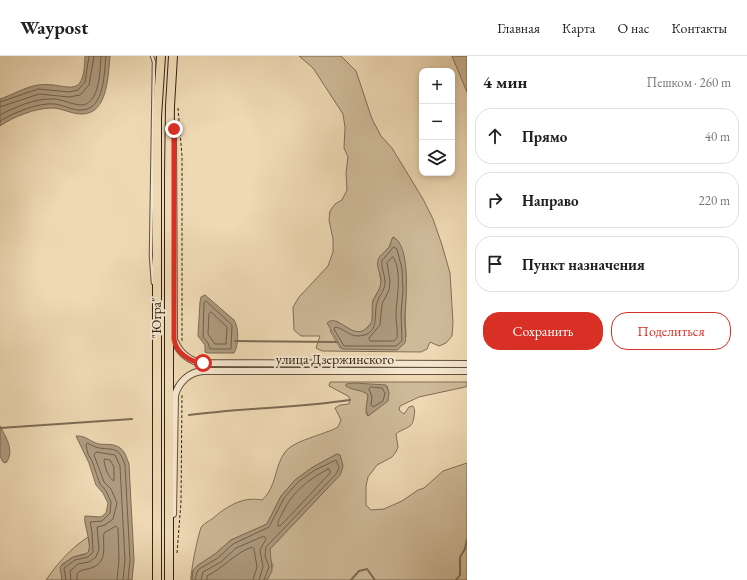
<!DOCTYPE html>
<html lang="ru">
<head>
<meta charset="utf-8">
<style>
	body { margin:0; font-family:"EB Garamond",serif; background:#f2f2f2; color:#202124 }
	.controls { position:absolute; right:12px; top:12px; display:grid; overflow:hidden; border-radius:8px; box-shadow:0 2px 6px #0003 }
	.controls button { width:36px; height:36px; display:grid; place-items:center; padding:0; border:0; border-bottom:1px solid #e0e0e0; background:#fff; color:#202124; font:20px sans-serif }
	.stop { position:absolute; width:12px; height:12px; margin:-9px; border:3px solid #d93025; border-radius:50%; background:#fff }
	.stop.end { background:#d93025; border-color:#fff; box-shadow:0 1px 4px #0008 }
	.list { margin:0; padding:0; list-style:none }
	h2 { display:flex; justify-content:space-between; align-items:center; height:52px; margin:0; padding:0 16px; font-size:17px }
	h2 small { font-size:13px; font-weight:400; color:#757577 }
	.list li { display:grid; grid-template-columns:26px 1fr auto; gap:12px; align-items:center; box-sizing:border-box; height:56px; margin:0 8px 8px; padding:0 8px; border:1px solid #e0e0e0; border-radius:16px }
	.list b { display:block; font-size:15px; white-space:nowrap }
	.list em { font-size:13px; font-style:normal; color:#757577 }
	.actions { display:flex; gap:8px; padding:12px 16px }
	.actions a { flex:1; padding:9px 0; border:1px solid #d93025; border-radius:16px; text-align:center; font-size:14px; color:#d93025 }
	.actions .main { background:#d93025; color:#fff }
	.icon { flex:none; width:22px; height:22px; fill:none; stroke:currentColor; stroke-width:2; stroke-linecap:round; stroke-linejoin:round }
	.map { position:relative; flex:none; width:467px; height:524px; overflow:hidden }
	header { display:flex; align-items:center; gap:24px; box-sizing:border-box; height:56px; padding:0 20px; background:#fff; border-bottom:1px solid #e0e0e0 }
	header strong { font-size:19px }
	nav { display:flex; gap:22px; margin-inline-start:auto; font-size:14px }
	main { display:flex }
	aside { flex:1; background:#fff }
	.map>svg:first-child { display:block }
</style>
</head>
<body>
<header>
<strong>Waypost</strong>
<nav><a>Главная</a><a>Карта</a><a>О нас</a><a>Контакты</a></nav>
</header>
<main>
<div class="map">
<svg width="467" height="524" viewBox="0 0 467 524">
	<rect width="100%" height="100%" fill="#eed9b4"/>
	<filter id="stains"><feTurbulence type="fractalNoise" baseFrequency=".005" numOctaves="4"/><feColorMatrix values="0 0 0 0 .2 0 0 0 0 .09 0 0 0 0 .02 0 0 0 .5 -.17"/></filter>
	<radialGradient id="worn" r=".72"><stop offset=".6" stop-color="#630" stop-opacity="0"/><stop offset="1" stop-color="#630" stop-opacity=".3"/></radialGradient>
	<g fill="#ceba99" stroke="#806e58" fill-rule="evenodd">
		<path d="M299 0H341L356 15 372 63 381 80 392 92 423 143 433 163 442 189 450 217 453 267 452 280 446 287 439 290 430 286 427 293 421 296 322 295 316 292 320 280H301L294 274 293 251 299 241 328 210 333 196V183L329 164 330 155 335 148 342 144 347 134 346 117 348 101 344 92 345 71 343 58 313 12ZM393 181 395 182C410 206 406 232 405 259 405 266 406 274 406 281L340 292 330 275 336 265 353 275 358 276 364 275 372 266 373 244 380 232 381 226 378 207 379 203 389 191Z"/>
		<polygon points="452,0 467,0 467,36"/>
		<path d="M330 326H467V330L465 331 419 341 400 350 399 354 404 358 409 351 413 350C415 354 415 356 414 360 413 374 404 371 396 378L398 391 396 396 392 401 377 409 368 421 366 430V449L371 454 384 453 402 445 418 434 424 432 443 415 467 407V524H267L273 510 269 500 270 493 340 419 343 410 340 399 337 398 313 411 295 424 281 440 267 468 231 484 215 498 197 510 193 514 191 524C190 518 199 473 202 470 205 467 209 465 212 463 226 451 242 440 262 444 277 431 274 411 285 396 294 384 324 379 338 371L341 364 335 352 340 349 349 348 350 343 348 340 329 330ZM387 330 389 337 376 354 368 360 366 357 368 339 364 335Z"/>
		<path d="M88 481 90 490 88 497 73 501 62 508V524H46C57 508 71 492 88 481Z"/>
	</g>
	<g fill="#ae9b7f" stroke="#7d6b55">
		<path d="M85 0H110C108 19 108 58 82 58 71 58 62 52 52 52 35 52 13 61 0 70V43C12 39 25 31 38 29 67 25 84 48 85 0Z"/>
		<path d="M393 181C411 189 406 242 405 259 404 268 407 277 405 287L397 294 342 293 327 267C338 256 353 287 368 271 376 264 370 254 373 245 376 238 381 233 381 225 381 218 376 211 378 204 380 198 387 195 390 190 391 187 391 184 393 181Z"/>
		<path d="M205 239 234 264C239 272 239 289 234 297H207L205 296V289L198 280 200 246 201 241Z"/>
		<path d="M354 327 386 329 389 337 388 345 368 360 366 353 368 339C362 333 352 335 346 330V328Z"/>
		<path d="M0 370C6 381 15 395 6 407L3 406 0 400Z"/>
		<path d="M76 380C86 379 90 386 99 388 106 389 114 387 120 392 125 395 127 403 129 408L134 504 132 524H62L60 511 73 501 86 498 89 495C91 484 83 466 85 460L101 461 106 457 108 447 103 437 96 429 89 407Z"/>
		<polygon points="337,398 340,399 343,410 340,419 270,493 272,515 267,524 192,524 193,514 197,510 215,498 231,484 267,468 281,440 295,424 313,411"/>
	</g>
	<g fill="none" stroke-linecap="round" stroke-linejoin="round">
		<g stroke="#705e4b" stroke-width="1">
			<polyline points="0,46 38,33 69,36 78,34 85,26 89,0"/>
			<polyline points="0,51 39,38 69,41 80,39 89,29 94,0"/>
			<path d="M0 59C15 51 36 42 53 43 62 43 70 48 80 49 100 50 100 14 101 0"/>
			<path d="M0 65C12 57 40 46 55 48 64 49 73 55 82 54 105 53 104 16 106 0"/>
			<path d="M394 191 397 193 402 213 403 234 401 258 402 285 396 290H344L334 273 335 271C343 272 349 280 358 280 381 279 373 259 377 247 379 239 385 235 385 226 385 219 381 212 382 205Z"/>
			<path d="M393 201C403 215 396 244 396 260 396 267 398 274 397 282L394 285H370L369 282 380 269 382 248 389 234 390 225 387 207Z"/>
			<polygon points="206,245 232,269 231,293 210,293 208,287 203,281 204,247"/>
			<polygon points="211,256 227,271 226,288 215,288 208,278 209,258"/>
			<polygon points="371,331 382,332 385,337 383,345 373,351 371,349 372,341 369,333"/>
			<path d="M105 403 110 404 114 411V425C108 422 105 411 104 405Z"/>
			<path d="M328 413 330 414V417L287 463 280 470H278C277 465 281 460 283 456 293 435 308 424 328 413Z"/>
			<path d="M66 524 64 512 75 504 88 501 93 496 92 476 90 466 102 465 110 457 111 446 106 435 100 428 92 405 88 398 86 389 87 387C91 389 95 391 99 392 115 394 119 391 125 409L130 504 128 524"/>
			<polyline points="71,524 70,515 78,508 89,506 96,501 99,493 97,471 105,469 113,463 117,447 111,433 104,426 94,399 96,396 115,399 120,410 125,504 123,524"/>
			<path d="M77 524V518C81 513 85 514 91 512 109 506 102 490 104 477L116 470 118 472 119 504 117 524"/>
			<polyline points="195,524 197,516 199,513 218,502 233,488 269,471 284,442 298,426 315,414 336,404 339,411 337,417 266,491 265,500 269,511 264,524"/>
			<polyline points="201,524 203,516 221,506 236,492 264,480 266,483 260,494 263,511 259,524"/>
			<path d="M207 524V520C223 512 235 497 252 491L254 493 257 511 253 524"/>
		</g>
		<g stroke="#7d6b55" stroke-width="2">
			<polyline points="235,285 337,286"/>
			<path d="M189 359C243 352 296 352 350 344"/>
			<polyline points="0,372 132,363"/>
			<polyline points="351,524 359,515 367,513 375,524"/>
			<polyline points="456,524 460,519 460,501 465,493 467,483"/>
		</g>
		<g stroke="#62503e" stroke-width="4.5">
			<polyline id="service" points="152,0 154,6 151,200 153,227"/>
		</g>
		<g stroke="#62503e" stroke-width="8">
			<g id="tertiary">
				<polyline points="173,68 174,281"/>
				<path d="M170 274C176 290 182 303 201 307L467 308"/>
				<path d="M173 458 175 339C179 326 189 316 203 315H467"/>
			</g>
		</g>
		<g stroke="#332217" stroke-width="10">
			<g id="trunk">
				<polyline points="157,524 157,61 161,0"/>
				<polyline points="169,524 169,119 170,50 173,0"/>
			</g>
		</g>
		<g stroke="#332217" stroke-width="1" stroke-dasharray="3 2" stroke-linecap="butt">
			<polyline points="178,52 182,100 182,285"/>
			<polyline points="177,497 181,446 182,339"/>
		</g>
		<use href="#service" stroke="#f4e6ce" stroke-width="2.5"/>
		<use href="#tertiary" stroke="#f4e6ce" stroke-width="6"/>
		<use href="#trunk" stroke="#eed9b4" stroke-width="8"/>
	</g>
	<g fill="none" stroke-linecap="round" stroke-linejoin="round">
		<path stroke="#d93025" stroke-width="5" d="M174 73V283C176 297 190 306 203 307"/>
	</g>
	<g text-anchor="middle" stroke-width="4" stroke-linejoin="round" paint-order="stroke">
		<g font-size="14" fill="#332217" stroke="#f4e6ce">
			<text transform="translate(156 262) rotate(-90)" y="5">"Югра"</text>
			<text x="335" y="308">улица Дзержинского</text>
		</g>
	</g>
	<rect width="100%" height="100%" filter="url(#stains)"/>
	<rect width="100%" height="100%" fill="url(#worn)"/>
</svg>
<div class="controls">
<button>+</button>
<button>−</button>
<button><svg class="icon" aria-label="layers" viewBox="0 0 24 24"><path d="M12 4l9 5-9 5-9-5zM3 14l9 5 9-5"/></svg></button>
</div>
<div class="stop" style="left:203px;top:307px"></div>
<div class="stop end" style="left:174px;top:73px"></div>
</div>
<aside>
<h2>4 мин<small>Пешком · 260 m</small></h2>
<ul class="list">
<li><svg class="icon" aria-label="ahead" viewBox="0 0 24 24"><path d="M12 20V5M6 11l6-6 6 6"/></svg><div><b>Прямо</b></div><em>40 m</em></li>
<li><svg class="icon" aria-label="right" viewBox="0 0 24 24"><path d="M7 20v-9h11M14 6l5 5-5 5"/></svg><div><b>Направо</b></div><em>220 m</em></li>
<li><svg class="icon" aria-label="arrive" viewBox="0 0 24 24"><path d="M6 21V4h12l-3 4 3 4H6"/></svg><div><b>Пункт назначения</b></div></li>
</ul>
<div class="actions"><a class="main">Сохранить</a><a>Поделиться</a></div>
</aside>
</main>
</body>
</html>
